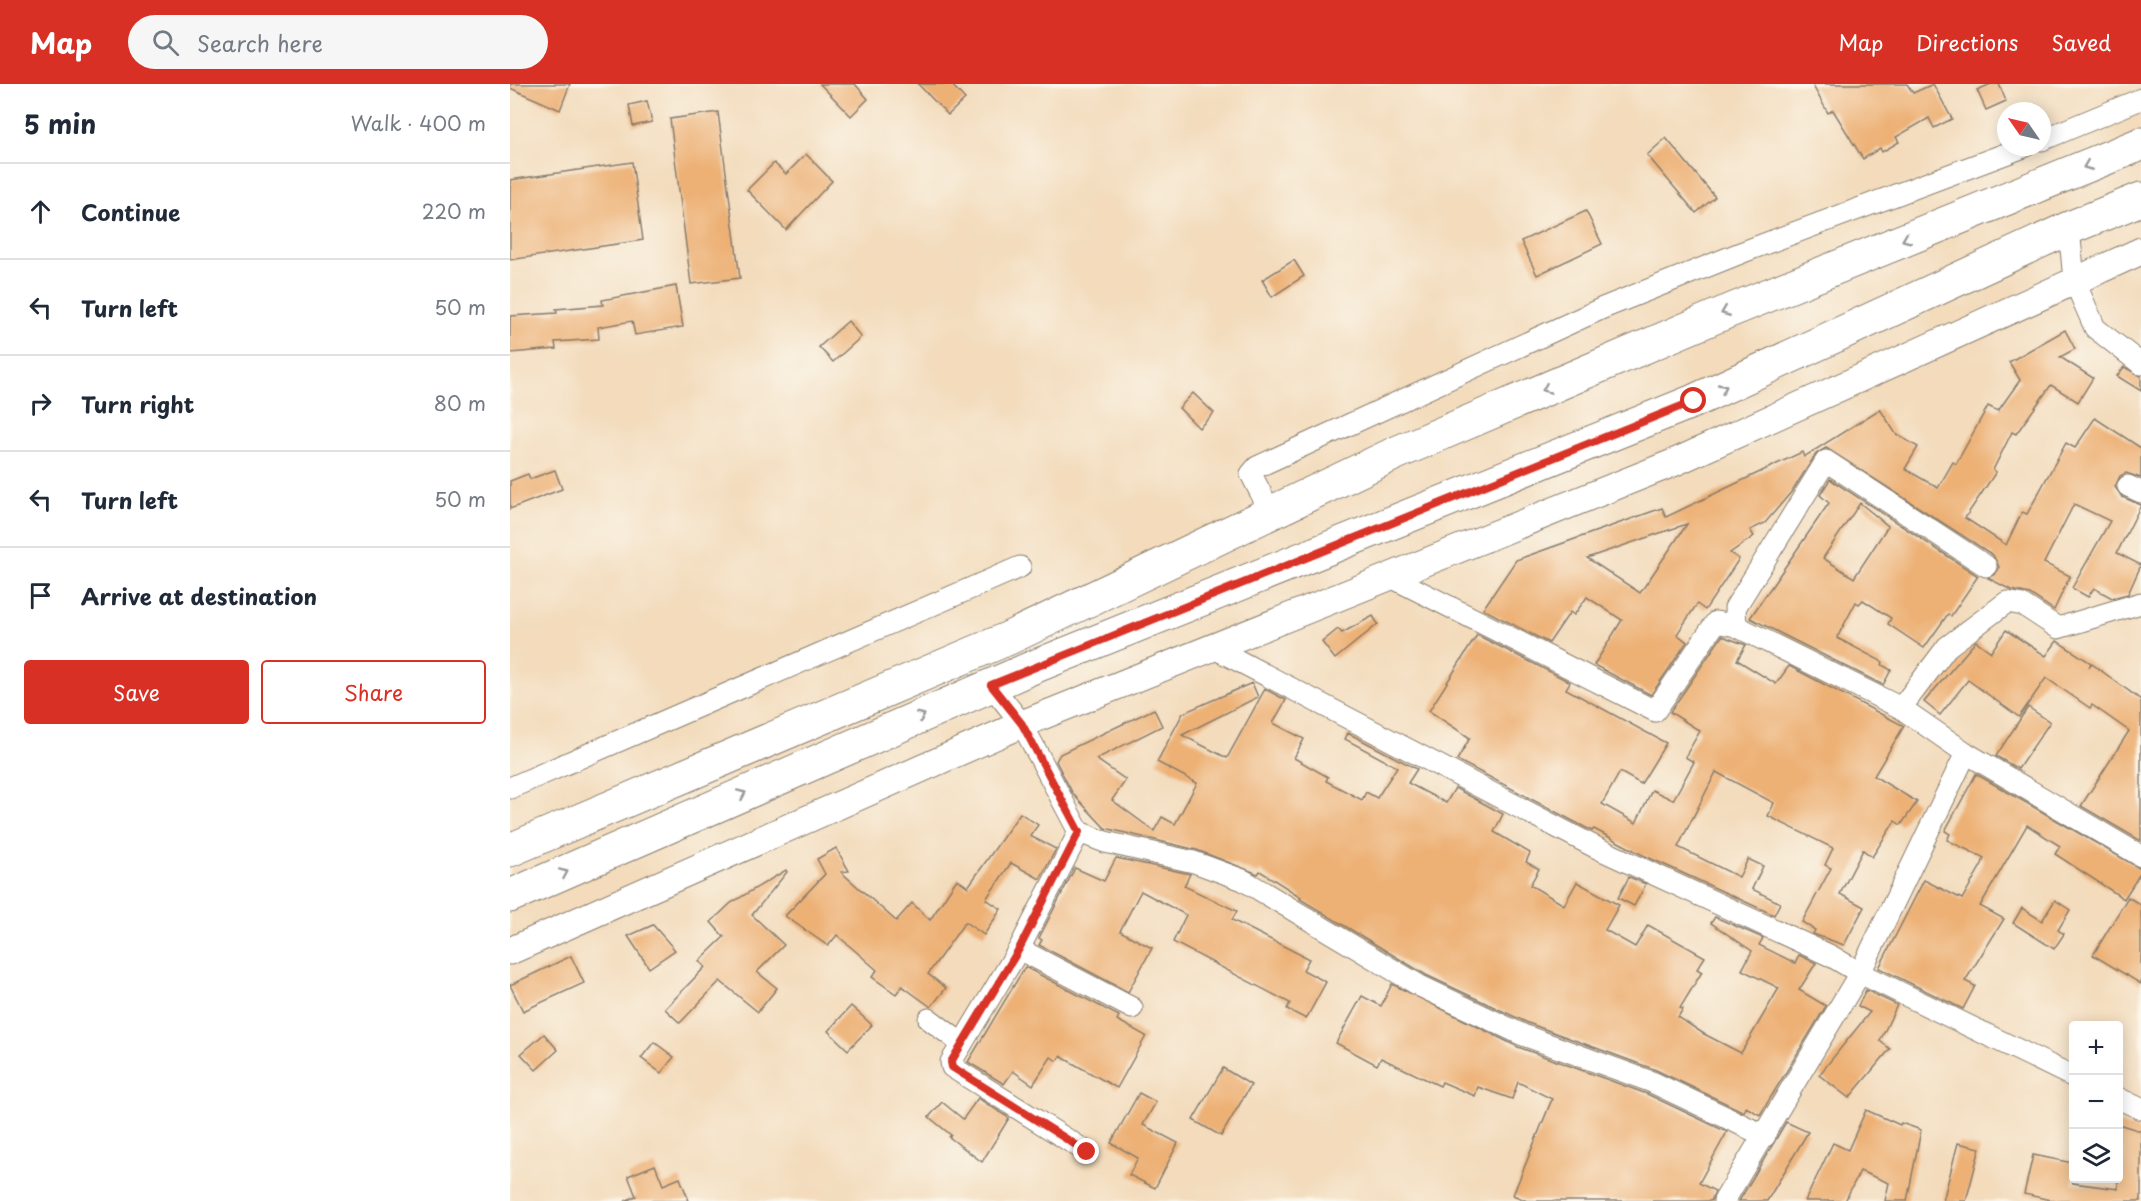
<!DOCTYPE html>
<html lang="en">
<head>
<meta charset="utf-8">
<style>
	body { margin:0; font-family:"Playpen Sans",sans-serif; background:#f6f6f7; color:#1f2937 }
	.controls { position:absolute; right:18px; bottom:18px; display:grid; overflow:hidden; border-radius:6px; box-shadow:0 3px 15px #0003 }
	.controls button { width:54px; height:54px; display:grid; place-items:center; padding:0; border:0; border-bottom:2px solid #e0e1e3; background:#fff; color:#1f2937; font:30px sans-serif }
	.compass { position:absolute; left:1487px; top:18px; width:54px; height:54px; border-radius:50%; background:#fff; box-shadow:0 3px 15px #0003; rotate:304deg }
	.stop { position:absolute; width:18px; height:18px; margin:-14px; border:4px solid #d93025; border-radius:50%; background:#fff }
	.stop.end { background:#d93025; border-color:#fff; box-shadow:0 2px 6px #0008 }
	.list { margin:0; padding:0; list-style:none }
	h2 { display:flex; justify-content:space-between; align-items:center; height:78px; margin:0; padding:0 24px; font-size:26px }
	h2 small { font-size:20px; font-weight:400; color:#747a83 }
	.list li { display:grid; grid-template-columns:39px 1fr auto; gap:18px; align-items:center; box-sizing:border-box; height:96px; padding:0 24px; border-top:2px solid #e0e1e3 }
	.list b { display:block; font-size:22px; white-space:nowrap }
	.list em { font-size:20px; font-style:normal; color:#747a83 }
	.actions { display:flex; gap:12px; padding:18px 24px }
	.actions a { flex:1; padding:14px 0; border:2px solid #d93025; border-radius:6px; text-align:center; font-size:21px; color:#d93025 }
	.actions .main { background:#d93025; color:#fff }
	.icon { flex:none; width:33px; height:33px; fill:none; stroke:currentColor; stroke-width:2; stroke-linecap:round; stroke-linejoin:round }
	.map { position:relative; flex:none; width:1631px; height:1117px; overflow:hidden }
	header { display:flex; align-items:center; gap:36px; box-sizing:border-box; height:84px; padding:0 30px; background:#d93025; color:#fff }
	header strong { font-size:28px }
	nav { display:flex; gap:33px; margin-inline-start:auto; font-size:21px }
	.search { width:420px; height:54px; background:#f6f6f7; display:flex; align-items:center; gap:15px; box-sizing:border-box; padding:0 21px; border-radius:33px; color:#747a83; font-size:22px }
	main { display:flex }
	aside { flex:1; background:#fff }
	.map>svg:first-child { display:block }
</style>
</head>
<body>
<header>
<strong>Map</strong>
<div class="search"><svg class="icon" aria-label="search" viewBox="0 0 24 24"><circle cx="10" cy="10" r="6"/><path d="M15 15l6 6"/></svg>Search here</div>
<nav><a>Map</a><a>Directions</a><a>Saved</a></nav>
</header>
<main>
<aside>
<h2>5 min<small>Walk · 400 m</small></h2>
<ul class="list">
<li><svg class="icon" aria-label="ahead" viewBox="0 0 24 24"><path d="M12 20V5M6 11l6-6 6 6"/></svg><div><b>Continue</b></div><em>220 m</em></li>
<li><svg class="icon" aria-label="left" viewBox="0 0 24 24"><path d="M17 20v-9H6M10 6l-5 5 5 5"/></svg><div><b>Turn left</b></div><em>50 m</em></li>
<li><svg class="icon" aria-label="right" viewBox="0 0 24 24"><path d="M7 20v-9h11M14 6l5 5-5 5"/></svg><div><b>Turn right</b></div><em>80 m</em></li>
<li><svg class="icon" aria-label="left" viewBox="0 0 24 24"><path d="M17 20v-9H6M10 6l-5 5 5 5"/></svg><div><b>Turn left</b></div><em>50 m</em></li>
<li><svg class="icon" aria-label="arrive" viewBox="0 0 24 24"><path d="M6 21V4h12l-3 4 3 4H6"/></svg><div><b>Arrive at destination</b></div></li>
</ul>
<div class="actions"><a class="main">Save</a><a>Share</a></div>
</aside>
<div class="map">
<svg width="1631" height="1117" viewBox="0 0 1631 1117">
	<rect width="100%" height="100%" fill="#fbf7ec"/>
	<filter id="ink" filterUnits="userSpaceOnUse"><feTurbulence type="fractalNoise" baseFrequency=".0167" numOctaves="2"/><feDisplacementMap in="SourceGraphic" scale="12" xChannelSelector="R" yChannelSelector="G"/><feConvolveMatrix kernelMatrix="1 2 1 2 8 2 1 2 1" color-interpolation-filters="sRGB"/></filter>
	<filter id="wash" filterUnits="userSpaceOnUse"><feTurbulence type="fractalNoise" baseFrequency=".008" numOctaves="4" result="noise"/><feDisplacementMap in="SourceGraphic" scale="24" xChannelSelector="R" yChannelSelector="G"/><feGaussianBlur stdDeviation="1.35" result="paint"/><feColorMatrix in="noise" values="0 0 0 0 0 0 0 0 0 0 0 0 0 0 0 0 0 1.4 0 .05"/><feComposite in="paint" operator="in"/></filter>
	<g filter="url(#wash)">
		<rect width="100%" height="100%" fill="#f3dbbc"/>
		<g id="blocks">
			<g fill="#edb176" fill-rule="evenodd">
				<polygon points="0,0 60,0 50,26 0,4"/>
				<polygon points="310,0 345,0 358,15 341,32"/>
				<polygon points="408,0 441,0 455,15 438,31"/>
				<polygon points="1302,0 1397,0 1403,9 1423,0 1442,35 1424,44 1419,34 1386,53 1389,58 1372,68 1370,64 1353,75 1323,26 1318,29"/>
				<polygon points="1481,0 1489,0 1496,17 1476,26 1467,6"/>
				<polygon points="137,17 142,38 123,42 119,21"/>
				<polygon points="208,28 230,194 181,200 160,35"/>
				<polygon points="1156,54 1205,113 1186,129 1137,71"/>
				<polygon points="296,70 322,97 276,146 237,106 264,79 276,90"/>
				<polygon points="122,78 133,156 0,176 0,96"/>
				<polygon points="1076,127 1092,160 1027,191 1011,157"/>
				<polygon points="784,176 794,192 762,213 752,196"/>
				<polygon points="166,202 173,243 125,251 122,237 88,243 89,255 45,258 46,265 0,269 0,232 47,229 46,225 93,221 92,216"/>
				<polygon points="338,237 351,253 323,278 309,263"/>
				<path d="M1555 246 1565 265 1550 273 1583 294 1568 318 1541 301 1506 350 1502 348 1483 386 1486 388 1455 434 1496 461 1512 428 1517 430 1556 359 1565 364 1585 334 1631 364V394L1616 389 1610 392 1605 403 1612 413 1631 421 1607 469 1631 481 1618 510 1602 514 1584 504 1578 513 1562 504 1600 437 1564 420 1534 479 1560 492 1544 526 1520 510 1501 506 1478 494 1486 489 1489 483 1483 471 1316 364 1306 370 1283 406 1255 439 1240 446 1244 452 1220 469 1229 475 1195 526 1187 520 1167 550 1177 558 1141 611 1084 581 1112 536 1077 513 1064 531 1060 528 1039 559 973 525 1006 476 1152 424 1156 433 1292 368 1294 373 1370 325 1386 350 1408 363 1395 385 1428 404 1443 378 1446 380 1478 322 1488 327 1510 296 1499 278ZM1177 440 1130 509 1077 474 1150 449Z"/>
				<polygon points="1614,283 1631,292 1631,307 1607,292"/>
				<polygon points="683,309 704,329 689,344 669,324"/>
				<polygon points="45,386 52,405 0,425 0,397 18,390 20,395"/>
				<path d="M1320 395 1468 492 1441 532 1438 530 1414 564 1378 540 1381 534 1353 516 1349 520 1346 518 1327 554 1373 578 1372 581 1381 586 1373 601 1240 534 1319 419 1310 411ZM1350 419 1378 442 1344 494 1313 474Z"/>
				<polygon points="863,532 868,540 825,575 812,558 828,545 832,549"/>
				<polygon points="1496,546 1536,572 1547,557 1581,579 1579,583 1582,580 1631,616 1631,757 1571,722 1619,647 1582,621 1580,624 1536,594 1509,633 1458,596 1430,631 1414,618 1466,557 1481,568"/>
				<polygon points="967,551 1060,598 1056,605 1156,659 1131,700 1110,688 1092,720 1126,739 1142,706 1163,716 1184,678 1175,673 1190,647 1160,628 1212,552 1236,561 1227,576 1266,600 1279,582 1394,642 1364,692 1407,718 1391,741 1385,737 1362,773 1353,766 1330,810 1354,823 1334,861 1303,850 1305,846 1292,838 1321,784 1315,781 1323,764 1258,732 1264,719 1206,688 1168,763 1229,793 1238,775 1253,782 1242,805 1270,819 1264,831 1131,770 1084,745 1082,747 947,676 960,654 919,627"/>
				<polygon points="742,599 748,613 672,651 717,674 755,605 776,616 763,639 794,655 784,674 818,693 816,697 852,716 856,708 867,714 887,683 835,655 838,649 907,685 898,699 936,719 945,704 993,730 984,748 1020,769 1016,778 1029,785 1020,801 1054,821 1067,798 1109,821 1095,846 1125,863 1138,841 1195,873 1187,885 1192,888 1170,924 1173,925 1168,933 1194,950 1231,969 1269,904 1232,886 1242,867 1201,839 1205,833 1253,854 1249,861 1285,879 1289,871 1306,879 1289,906 1316,922 1250,1031 1236,1023 1234,1028 1146,986 1018,939 916,891 790,815 791,813 750,787 748,790 687,766 595,744 563,710 546,677 550,670 644,625 652,642 586,675 616,696 602,716 644,747 652,733 665,740 687,699 647,678 673,629"/>
				<polygon points="1518,623 1540,638 1508,685 1486,672"/>
				<polygon points="1466,690 1631,785 1631,788 1614,815 1545,770 1550,762 1517,741 1470,822 1494,835 1455,897 1465,902 1453,925 1369,884 1414,796 1452,815 1472,780 1474,774 1437,756 1440,750 1435,747"/>
				<polygon points="510,729 528,741 520,752 546,765 530,795 501,779 476,815 491,825 474,851 455,838 418,890 436,904 421,923 392,902 386,910 362,893 367,886 327,851 318,862 275,832 315,790 307,775 326,764 339,787 331,788 386,837 402,819 420,836 447,795 458,803"/>
				<polygon points="606,774 680,790 674,802 727,827 722,836 799,875 793,886 816,898 796,935 777,925 780,919 663,858 676,831 631,807 610,847 642,864 618,908 529,861 532,856 529,854 565,784 594,797"/>
				<polygon points="276,786 277,788 242,831 274,861 247,888 267,904 248,928 210,897 170,939 155,925 195,883 189,877 214,853 201,838 221,819"/>
				<polygon points="1119,793 1136,800 1124,822 1108,814"/>
				<polygon points="1618,813 1631,821 1631,900 1583,871"/>
				<polygon points="1545,816 1560,826 1548,846 1554,850 1544,865 1503,839 1512,824 1532,837"/>
				<polygon points="143,841 165,866 139,884 118,852"/>
				<polygon points="61,872 74,899 13,927 0,901"/>
				<polygon points="515,883 609,932 607,936 636,952 607,1004 550,972 547,977 541,973 523,1001 503,987 494,1000 458,978"/>
				<polygon points="882,900 1008,963 1137,1010 1217,1048 1189,1099 1205,1107 1201,1117 1017,1117 1003,1111 1042,1015 1008,998 1002,1015 968,1003 965,1012 932,998 930,1002 871,974 867,981 826,959 852,912 871,922"/>
				<polygon points="1356,906 1387,921 1370,957 1380,965 1339,1014 1309,991 1360,928 1348,922"/>
				<polygon points="341,922 362,941 338,966 318,947"/>
				<polygon points="34,950 48,966 26,986 11,970"/>
				<polygon points="144,958 164,973 151,989 131,974"/>
				<polygon points="713,984 741,1001 711,1052 683,1036"/>
				<polygon points="629,1009 646,1018 633,1041 668,1059 645,1104 619,1091 628,1074 601,1059"/>
				<polygon points="468,1014 499,1034 472,1078 439,1053 441,1051 419,1033 432,1018 453,1035"/>
				<polygon points="1356,1026 1390,1041 1391,1039 1411,1046 1397,1117 1375,1117 1379,1099 1350,1087 1335,1117 1295,1117 1323,1059 1338,1066"/>
				<polygon points="1276,1038 1298,1048 1257,1117 1229,1117"/>
				<polygon points="1608,1040 1631,1047 1631,1117 1545,1117 1514,1110 1523,1071 1563,1079 1563,1099 1608,1105"/>
				<polygon points="1448,1059 1470,1064 1456,1117 1433,1117"/>
				<polygon points="145,1081 153,1101 170,1094 179,1117 115,1117 126,1112 118,1092"/>
			</g>
		</g>
	</g>
	<g filter="url(#ink)">
		<use href="#blocks" fill-opacity="0" stroke="#887c6c" stroke-width="1.5"/>
		<g fill="none" stroke-linecap="round" stroke-linejoin="round">
			<g stroke="#887c6c" stroke-width="23">
				<g id="minor">
					<polyline points="1532,56 1631,15"/>
					<polyline points="1559,144 1564,196 1585,244 1631,280"/>
					<polyline points="1618,402 1631,408"/>
					<polyline points="761,429 741,390 747,383 1093,224 1233,168 1514,63"/>
					<polyline points="879,492 1145,627 1206,538 1226,542 1391,624 1456,669 1631,772"/>
					<polyline points="1226,542 1225,524 1316,377 1476,482"/>
					<polyline points="702,563 1085,763 1321,872 1350,889 1214,1117"/>
					<polyline points="481,601 512,640 569,748 509,865 441,978 442,983 577,1068"/>
					<polyline points="1391,624 1437,563 1497,518 1513,521 1548,544 1631,519"/>
					<polyline points="1456,669 1350,889 1564,993"/>
					<polyline points="0,704 510,483"/>
					<polyline points="569,748 595,758 684,778 733,796 910,902 1013,951 1142,998 1255,1052"/>
					<polyline points="509,865 622,924"/>
					<polyline points="419,935 452,960"/>
					<polyline points="1608,1014 1631,1025"/>
				</g>
			</g>
			<g stroke="#887c6c" stroke-width="29">
				<polyline id="tertiary" points="0,867 512,640 1163,379 1631,167"/>
			</g>
			<g stroke="#887c6c" stroke-width="35">
				<g id="primary">
					<polyline points="0,766 499,554 886,369 1207,232 1631,60"/>
					<polyline points="0,812 521,584 1184,317 1559,144 1631,115"/>
				</g>
			</g>
			<use href="#minor" stroke="#fff" stroke-width="21"/>
			<use href="#tertiary" stroke="#fff" stroke-width="27"/>
			<use href="#primary" stroke="#fff" stroke-width="33"/>
		</g>
		<defs><path id="oneway-chevron" d="M-2-3.5L2.5 0L-2 3.5" fill="none" stroke-width="1.6" stroke-linecap="round" stroke-linejoin="round" transform="scale(1.5)"/></defs>
		<g stroke="#999">
			<use href="#oneway-chevron" transform="translate(1577 82) rotate(158)"/>
			<use href="#oneway-chevron" transform="translate(1396 155) rotate(158)"/>
			<use href="#oneway-chevron" transform="translate(1215 228) rotate(158)"/>
			<use href="#oneway-chevron" transform="translate(1213 304) rotate(-25)"/>
			<use href="#oneway-chevron" transform="translate(1036 305) rotate(157)"/>
			<use href="#oneway-chevron" transform="translate(411 632) rotate(-24)"/>
			<use href="#oneway-chevron" transform="translate(232 710) rotate(-24)"/>
			<use href="#oneway-chevron" transform="translate(54 789) rotate(-24)"/>
		</g>
	</g>
	<g fill="none" stroke-linecap="round" stroke-linejoin="round" filter="url(#ink)">
		<polyline stroke="#d93025" stroke-width="8" points="577,1068 442,983 441,978 509,865 569,748 512,640 481,601 1184,317"/>
	</g>
</svg>
<div class="controls">
<button>+</button>
<button>−</button>
<button><svg class="icon" aria-label="layers" viewBox="0 0 24 24"><path d="M12 4l9 5-9 5-9-5zM3 14l9 5 9-5"/></svg></button>
</div>
<svg class="compass" viewBox="-18 -18 36 36"><path d="M0-13l5 13h-10z" fill="#e53935"/><path d="M0 13l5-13h-10z" fill="#747a83"/></svg>
<div class="stop" style="left:1184px;top:317px"></div>
<div class="stop end" style="left:577px;top:1068px"></div>
</div>
</main>
</body>
</html>
